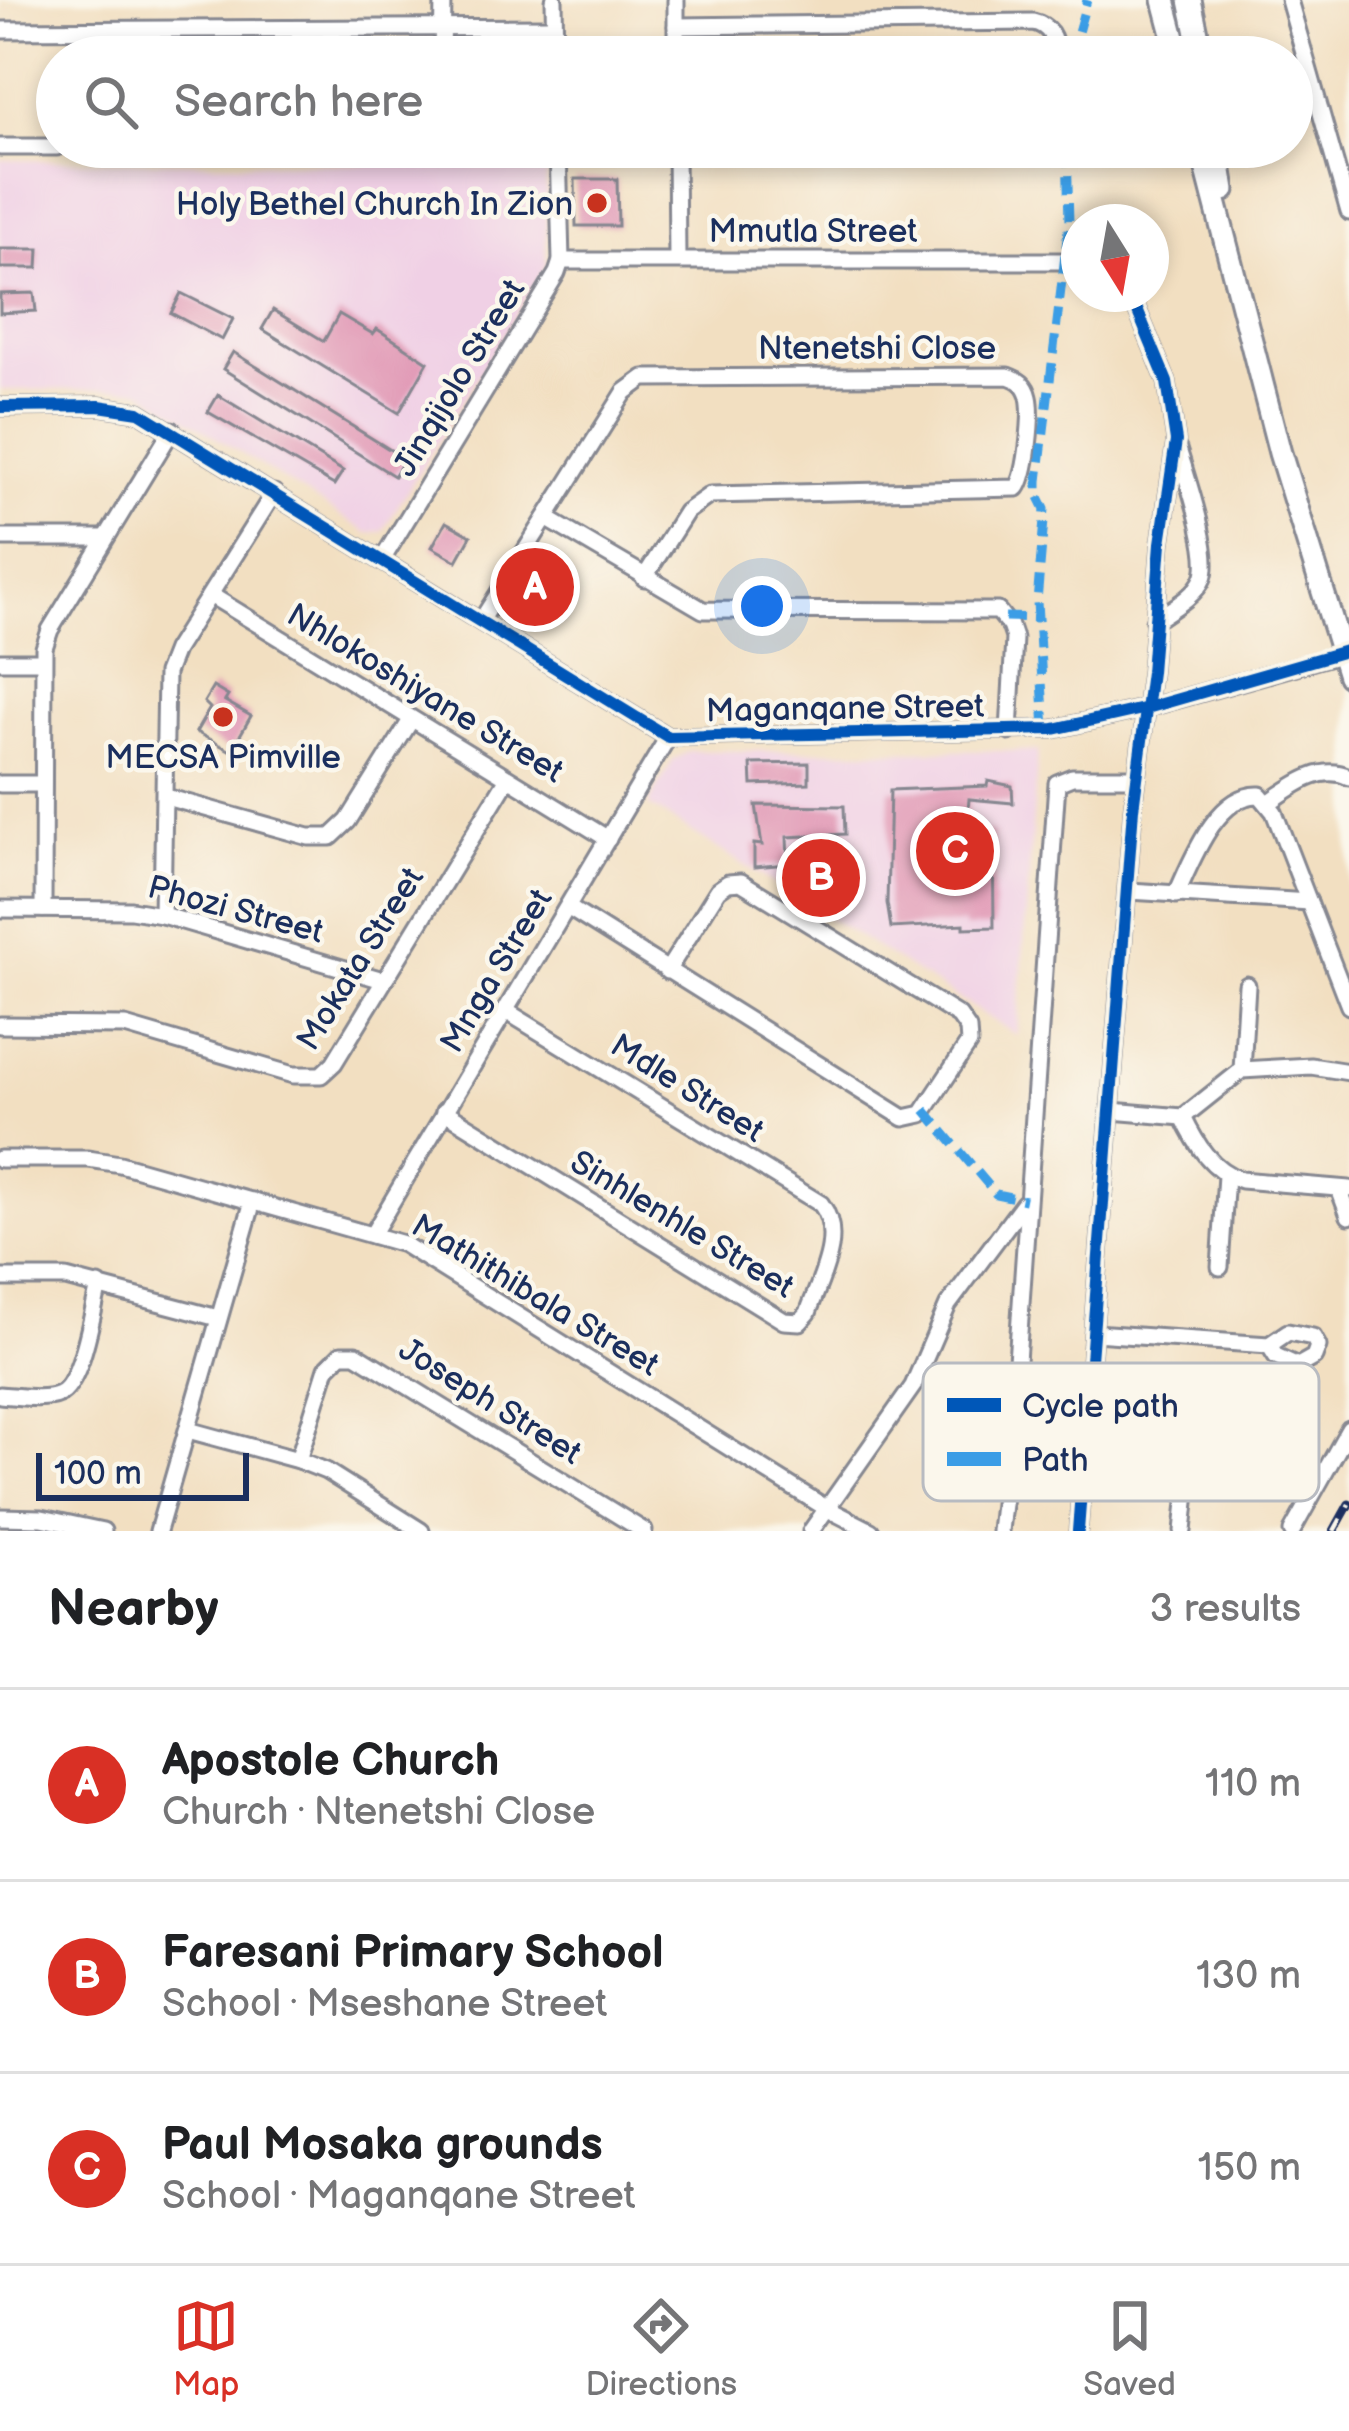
<!DOCTYPE html>
<html lang="en">
<head>
<meta charset="utf-8">
<style>
	body { margin:0; font-family:"Balsamiq Sans",sans-serif; background:#f6f6f6; color:#202124 }
	.compass { position:absolute; left:1061px; top:204px; width:108px; height:108px; border-radius:50%; background:#fff; box-shadow:0 6px 18px #0003; rotate:169deg }
	.scale { position:absolute; left:36px; bottom:30px; width:213px; box-sizing:border-box; padding-left:12px; border:6px solid #1b2f5e; border-top:0; font-size:33px; line-height:42px; white-space:nowrap; color:#1b2f5e; -webkit-text-stroke:9px #fbf7ec; paint-order:stroke }
	.you { position:absolute; left:762px; top:606px; width:42px; height:42px; margin:-30px; border:9px solid #fff; border-radius:50%; background:#1a73e8; box-shadow:0 0 0 18px #1a73e833 }
	.badge { display:grid; place-items:center; width:78px; height:78px; border-radius:50%; background:#d93025; color:#fff; font-size:39px; font-weight:700 }
	.pin { position:absolute; translate:-50% -50%; border:6px solid #fff; box-shadow:0 3px 12px #0006 }
	.list { margin:0; padding:0; list-style:none }
	h2 { display:flex; justify-content:space-between; align-items:center; height:156px; margin:0; padding:0 48px; font-size:51px }
	h2 small { font-size:39px; font-weight:400; color:#757577 }
	.list li { display:grid; grid-template-columns:78px 1fr auto; gap:36px; align-items:center; box-sizing:border-box; height:192px; padding:0 48px; border-top:3px solid #e0e0e0 }
	.list b { display:block; font-size:45px; white-space:nowrap }
	.list p { margin:0; font-size:39px; white-space:nowrap; color:#757577 }
	.list em { font-size:39px; font-style:normal; color:#757577 }
	.icon { flex:none; width:66px; height:66px; fill:none; stroke:currentColor; stroke-width:2; stroke-linecap:round; stroke-linejoin:round }
	.map { position:relative; flex:none; width:1349px; height:1531px; overflow:hidden }
	.search { position:absolute; background:#fff; box-shadow:0 6px 18px #0003; left:36px; right:36px; top:36px; height:132px; display:flex; align-items:center; gap:30px; box-sizing:border-box; padding:0 42px; border-radius:66px; color:#757577; font-size:45px }
	.sheet { height:732px; background:#fff }
	nav { display:flex; justify-content:space-around; align-items:center; box-sizing:border-box; height:168px; border-top:3px solid #e0e0e0; background:#fff; font-size:33px; color:#757577 }
	nav a { display:grid; justify-items:center; gap:6px }
	nav .on { color:#d93025 }
	.map>svg:first-child { display:block }
</style>
</head>
<body>
<div class="map">
<svg width="1349" height="1531" viewBox="0 0 1349 1531">
	<rect width="100%" height="100%" fill="#fbf7ec"/>
	<filter id="ink" filterUnits="userSpaceOnUse"><feTurbulence type="fractalNoise" baseFrequency=".00833" numOctaves="2"/><feDisplacementMap in="SourceGraphic" scale="24" xChannelSelector="R" yChannelSelector="G"/><feConvolveMatrix kernelMatrix="1 2 1 2 8 2 1 2 1" color-interpolation-filters="sRGB"/></filter>
	<filter id="wash" filterUnits="userSpaceOnUse"><feTurbulence type="fractalNoise" baseFrequency=".004" numOctaves="4" result="noise"/><feDisplacementMap in="SourceGraphic" scale="48" xChannelSelector="R" yChannelSelector="G"/><feGaussianBlur stdDeviation="2.7" result="paint"/><feColorMatrix in="noise" values="0 0 0 0 0 0 0 0 0 0 0 0 0 0 0 0 0 1.4 0 .05"/><feComposite in="paint" operator="in"/></filter>
	<g filter="url(#wash)">
		<rect width="100%" height="100%" fill="#f2dfc1"/>
		<g fill="#f0d0e5">
			<polygon points="0,160 546,167 546,265 383,531 368,533 139,389 0,390"/>
			<polygon points="690,751 1038,751 1017,1035 648,805 673,760"/>
		</g>
		<g id="blocks">
			<g fill="#e095b4">
				<polygon points="575,179 617,179 618,226 576,226"/>
				<polygon points="0,249 39,249 38,268 0,268"/>
				<polygon points="34,293 36,311 0,313 0,294"/>
				<polygon points="181,293 233,319 222,340 171,313"/>
				<polygon points="273,310 324,341 339,314 373,334 377,329 428,362 399,413 262,329"/>
				<polygon points="233,352 405,459 394,476 223,369"/>
				<polygon points="218,395 343,471 334,485 208,412"/>
				<polygon points="446,522 471,536 457,561 432,547"/>
				<polygon points="535,560 547,568 543,573 557,582 538,610 513,593"/>
				<polygon points="213,687 228,696 225,701 251,716 231,751 196,732 210,708 204,702"/>
				<polygon points="809,763 809,783 752,785 751,764"/>
				<polygon points="988,781 1012,786 1013,803 969,799 966,832 993,832 994,927 964,928 964,924 891,928 887,903 890,790 987,786"/>
				<polygon points="756,805 844,806 845,834 787,837 788,864 754,867 754,844 762,845"/>
				<polygon points="829,869 848,872 846,898 825,897"/>
			</g>
		</g>
	</g>
	<g filter="url(#ink)">
		<use href="#blocks" fill-opacity="0" stroke="#868790" stroke-width="3"/>
		<g fill="none" stroke-linecap="round" stroke-linejoin="round">
			<g stroke="#868790" stroke-width="21">
				<g id="street">
					<polyline points="554,0 555,57"/>
					<polyline points="676,0 676,57"/>
					<polyline points="1289,0 1349,212"/>
					<path d="M676 26 1033 22C1051 26 1056 40 1056 57"/>
					<polyline points="0,30 554,27"/>
					<polyline points="442,57 443,0"/>
					<polyline points="0,147 57,147"/>
					<polyline points="676,147 677,260"/>
					<polyline points="561,261 1064,261"/>
					<polyline points="0,407 99,406 139,412 668,737 1054,729 1147,708 1346,652"/>
					<polyline points="546,518 703,610 998,611 1010,626 1014,638 1009,732"/>
					<polyline points="0,538 104,538"/>
					<polyline points="382,560 557,273 561,261 558,147"/>
					<polyline points="212,596 608,839"/>
					<path d="M481 621 625 392 644 378 1008 376C1019 380 1026 384 1029 397 1033 414 1027 475 1017 488L710 495 686 512 644 578"/>
					<path d="M1154 621C1170 610 1196 596 1203 578 1213 554 1186 476 1178 449"/>
					<polyline points="0,661 42,661"/>
					<polyline points="0,784 41,784"/>
					<polyline points="166,797 309,837 331,837 348,821 411,720"/>
					<path d="M1268 803C1292 787 1320 763 1349 777"/>
					<polyline points="1129,891 1309,902"/>
					<path d="M1176 895C1191 863 1216 793 1260 795L1274 812 1349 1006"/>
					<polyline points="569,908 904,1118 922,1114 969,1043 968,1029 959,1016 741,882 728,883 718,890 667,971"/>
					<polyline points="0,909 131,910 162,915 383,980"/>
					<polyline points="43,909 44,648 50,630 172,430"/>
					<polyline points="162,915 166,673 175,650 274,493"/>
					<polyline points="0,1025 125,1026 293,1075 321,1075 334,1063 508,778"/>
					<polyline points="1242,1070 1247,985"/>
					<path d="M444 1111 784 1321 800 1322 808 1313C820 1279 845 1236 821 1204L506 1011"/>
					<polyline points="1111,1111 1183,1117 1242,1070 1311,1066 1349,1072"/>
					<path d="M1183 1117C1196 1144 1211 1170 1241 1180L1349 1189"/>
					<polyline points="0,1159 88,1159 120,1164 403,1244 826,1508 871,1531"/>
					<polyline points="1339,1189 1349,1216"/>
					<polyline points="372,1235 668,737"/>
					<polyline points="1220,1267 1226,1175"/>
					<polyline points="0,1278 66,1278 218,1318"/>
					<polyline points="1094,1333 1269,1345 1288,1332 1313,1337 1318,1346 1314,1357 1298,1366 1276,1356 1269,1345"/>
					<path d="M0 1395C17 1396 44 1401 59 1394 82 1384 93 1309 99 1285"/>
					<polyline points="188,1430 298,1460 326,1471 421,1531"/>
					<polyline points="1085,1443 1232,1458"/>
					<polyline points="298,1460 327,1368 341,1354 356,1354 644,1531"/>
					<polyline points="0,1517 42,1518 103,1531"/>
					<polyline points="158,1531 253,1201"/>
					<polyline points="811,1531 913,1386 948,1305 1024,1203"/>
					<polyline points="1000,1531 1014,1405 1057,783 1072,777 1137,777"/>
					<polyline points="1078,1531 1133,809 1151,672 1161,543 1176,441 1167,382 1133,300"/>
					<polyline points="1183,1531 1191,1454"/>
					<polyline points="1292,1531 1349,1429"/>
				</g>
			</g>
			<g stroke="#868790" stroke-width="27">
				<g id="secondary">
					<polyline points="1164,0 1179,57"/>
					<polyline points="1190,0 1202,57"/>
					<polyline points="1201,147 1280,453 1349,676"/>
					<polyline points="1217,147 1224,190"/>
				</g>
			</g>
			<use href="#street" stroke="#fff" stroke-width="15"/>
			<use href="#secondary" stroke="#fff" stroke-width="21"/>
			<g stroke="#1b2f5e" stroke-width="9">
				<polyline id="rail" points="1334,1531 1349,1504"/>
			</g>
			<use href="#rail" stroke="#fbf7ec" stroke-width="4.5" stroke-dasharray="14" stroke-linecap="butt"/>
			<g stroke="#3b9de6" stroke-width="9" stroke-dasharray="18 9" stroke-linecap="butt">
				<polyline points="1071,57 1087,0"/>
				<polyline points="1005,617 1038,618"/>
				<polyline points="1045,729 1037,602 1045,509 1038,495 1038,481 1069,222 1067,147"/>
				<polyline points="925,1110 996,1194 1025,1200"/>
			</g>
			<g stroke="#fbf7ec" stroke-width="20">
				<g id="cycleway">
					<polyline points="0,407 99,406 139,412 668,737 1054,729 1147,708 1349,650"/>
					<polyline points="1078,1531 1133,809 1151,672 1161,543 1176,441 1167,382 1133,300"/>
				</g>
			</g>
			<use href="#cycleway" stroke="#0057b8" stroke-width="12"/>
		</g>
	</g>
	<g fill="#c8321e" stroke="#fbf7ec" stroke-width="4.5">
		<circle cx="597" cy="203" r="12"/>
		<circle cx="223" cy="717" r="12"/>
	</g>
	<g text-anchor="middle" stroke-width="9" stroke-linejoin="round" paint-order="stroke">
		<g font-size="33" fill="#1b2f5e" stroke="#fbf7ec" text-anchor="end">
			<text x="573" y="215">Holy Bethel Church In Zion</text>
			<text x="223" y="768" text-anchor="middle">MECSA Pimville</text>
		</g>
		<g font-size="33" fill="#1b2f5e" stroke="#fbf7ec">
			<text x="813" y="242">Mmutla Street</text>
			<text x="877" y="359">Ntenetshi Close</text>
			<text transform="translate(458 377) rotate(-59)" y="12">Jinqijolo Street</text>
			<text transform="translate(426 692) rotate(31)" y="12">Nhlokoshiyane Street</text>
			<text transform="translate(845 707) rotate(-1)" y="12">Maganqane Street</text>
			<text transform="translate(236 908) rotate(15)" y="12">Phozi Street</text>
			<text transform="translate(359 958) rotate(-58)" y="12">Mokata Street</text>
			<text transform="translate(495 970) rotate(-59)" y="12">Mnga Street</text>
			<text transform="translate(688 1087) rotate(32)" y="12">Mdle Street</text>
			<text transform="translate(683 1223) rotate(31)" y="12">Sinhlenhle Street</text>
			<text transform="translate(536 1294) rotate(31)" y="12">Mathithibala Street</text>
			<text transform="translate(491 1400) rotate(32)" y="12">Joseph Street</text>
		</g>
	</g>
	<rect x="923" y="1363" width="396" height="138" rx="18" fill="#fbf7ec" stroke="#b8bbc1" stroke-width="3"/>
	<rect x="947" y="1398" width="54" height="14" fill="#0057b8"/>
	<rect x="947" y="1452" width="54" height="14" fill="#3b9de6"/>
	<g font-size="33" fill="#1b2f5e">
		<text x="1022" y="1417">Cycle path</text>
		<text x="1022" y="1471">Path</text>
	</g>
</svg>
<svg class="compass" viewBox="-18 -18 36 36"><path d="M0-13l5 13h-10z" fill="#e53935"/><path d="M0 13l5-13h-10z" fill="#757577"/></svg>
<div class="scale">100 m</div>
<div class="you"></div>
<div class="pin badge" style="left:535px;top:587px">A</div>
<div class="pin badge" style="left:821px;top:878px">B</div>
<div class="pin badge" style="left:955px;top:851px">C</div>
<div class="search"><svg class="icon" aria-label="search" viewBox="0 0 24 24"><circle cx="10" cy="10" r="6"/><path d="M15 15l6 6"/></svg>Search here</div>
</div>
<section class="sheet">
<h2>Nearby<small>3 results</small></h2>
<ul class="list">
<li><span class="badge">A</span><div><b>Apostole Church</b><p>Church · Ntenetshi Close</p></div><em>110 m</em></li>
<li><span class="badge">B</span><div><b>Faresani Primary School</b><p>School · Mseshane Street</p></div><em>130 m</em></li>
<li><span class="badge">C</span><div><b>Paul Mosaka grounds</b><p>School · Maganqane Street</p></div><em>150 m</em></li>
</ul>
</section>
<nav>
<a class="on"><svg class="icon" aria-label="map" viewBox="0 0 24 24"><path d="M3 6l6-2 6 2 6-2v14l-6 2-6-2-6 2zM9 4v14M15 6v14"/></svg>Map</a>
<a><svg class="icon" aria-label="directions" viewBox="0 0 24 24"><path d="M12 3l9 9-9 9-9-9zM9 14v-3h6M13 9l2 2-2 2"/></svg>Directions</a>
<a><svg class="icon" aria-label="saved" viewBox="0 0 24 24"><path d="M7 4h10v16l-5-4-5 4z"/></svg>Saved</a>
</nav>
</body>
</html>
